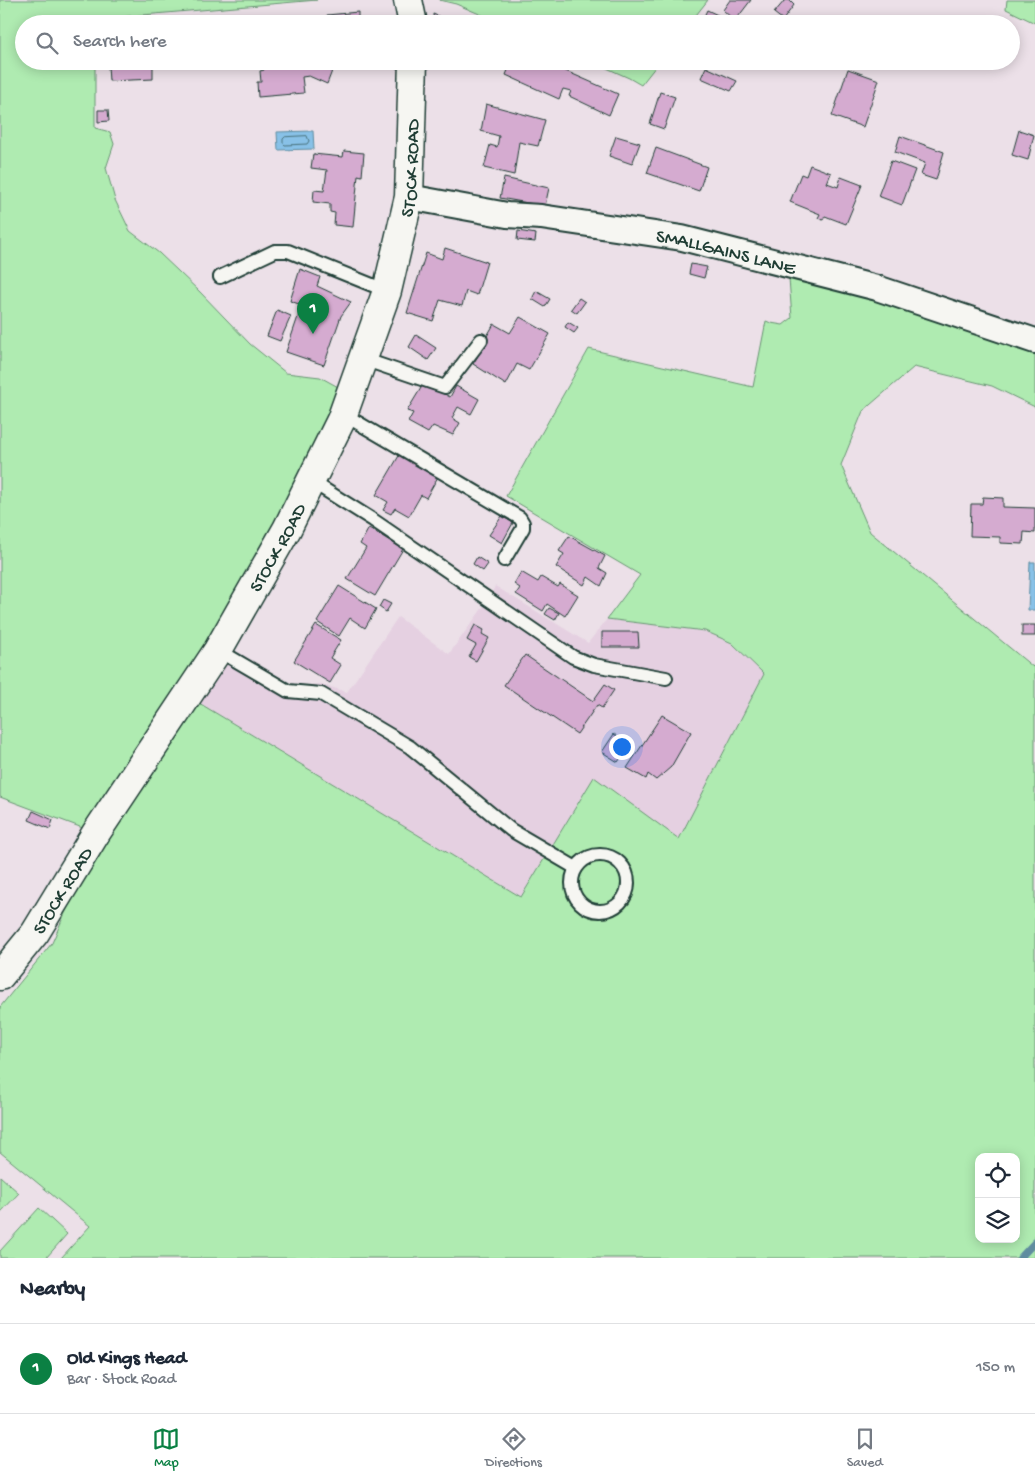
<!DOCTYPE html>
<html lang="en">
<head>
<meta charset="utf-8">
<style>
	body { margin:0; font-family:"Gochi Hand",sans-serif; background:#f6f6f7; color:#1f2937 }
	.controls { position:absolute; right:15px; bottom:15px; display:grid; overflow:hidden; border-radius:10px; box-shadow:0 2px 12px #0003 }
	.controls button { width:45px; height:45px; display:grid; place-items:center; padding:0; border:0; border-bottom:1px solid #e0e1e3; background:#fff; color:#1f2937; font:25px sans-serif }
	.you { position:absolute; left:621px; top:746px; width:18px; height:18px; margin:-12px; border:4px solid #fff; border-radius:50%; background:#1a73e8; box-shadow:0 0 0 8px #1a73e833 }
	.badge { display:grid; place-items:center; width:32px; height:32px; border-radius:50%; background:#0b8043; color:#fff; font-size:16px; font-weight:700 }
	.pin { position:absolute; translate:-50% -41px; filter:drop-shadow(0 1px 2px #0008) }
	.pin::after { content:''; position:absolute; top:26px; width:18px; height:15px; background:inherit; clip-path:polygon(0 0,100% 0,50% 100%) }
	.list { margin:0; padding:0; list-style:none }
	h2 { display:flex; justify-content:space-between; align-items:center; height:65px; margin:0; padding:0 20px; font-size:21px }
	h2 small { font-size:16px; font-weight:400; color:#747a83 }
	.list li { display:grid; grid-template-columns:32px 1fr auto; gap:15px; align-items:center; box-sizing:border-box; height:90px; padding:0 20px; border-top:1px solid #e0e1e3 }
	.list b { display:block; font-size:19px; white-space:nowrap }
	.list p { margin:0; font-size:16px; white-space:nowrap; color:#747a83 }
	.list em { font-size:16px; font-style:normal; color:#747a83 }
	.icon { flex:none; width:28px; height:28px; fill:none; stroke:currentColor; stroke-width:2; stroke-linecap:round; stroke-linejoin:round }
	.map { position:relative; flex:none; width:1035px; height:1258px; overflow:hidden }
	.search { position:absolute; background:#fff; box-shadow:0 2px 12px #0003; left:15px; right:15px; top:15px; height:55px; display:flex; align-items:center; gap:12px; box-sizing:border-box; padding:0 18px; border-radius:28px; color:#747a83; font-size:19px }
	.sheet { height:155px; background:#fff }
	nav { display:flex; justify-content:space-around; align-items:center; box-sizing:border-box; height:70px; border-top:1px solid #e0e1e3; background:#fff; font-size:14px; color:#747a83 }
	nav a { display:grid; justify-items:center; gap:2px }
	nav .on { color:#0b8043 }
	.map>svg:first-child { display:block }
</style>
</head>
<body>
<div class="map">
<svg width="1035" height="1258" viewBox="0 0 1035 1258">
	<rect width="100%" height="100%" fill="#ece0e8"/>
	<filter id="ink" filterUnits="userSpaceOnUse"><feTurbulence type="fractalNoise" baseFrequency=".02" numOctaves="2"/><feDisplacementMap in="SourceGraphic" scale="10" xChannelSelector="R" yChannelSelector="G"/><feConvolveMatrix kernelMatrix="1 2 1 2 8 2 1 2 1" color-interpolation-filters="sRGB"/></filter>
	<g filter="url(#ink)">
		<polygon fill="#e5d0e1" points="495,586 588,643 607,619 705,631 732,643 764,674 679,840 594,778 521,897 199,703 236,651 291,684 301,686 321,684 347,692 398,617 449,654 489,599"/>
		<g fill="#afebb1" stroke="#679472" fill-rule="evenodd">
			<path d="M0 0H317L96 19 95 24H24V61H95V128L110 132 114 144 106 168 115 200 130 231 159 253 200 292 250 344 286 373 320 377 340 388 341 420 199 703 521 897 594 777 679 839 764 674 732 643 705 631 607 619 640 575 506 496 589 349 753 387 766 321 771 323 783 325 792 318 788 265 1035 341V407L992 386 914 367 863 411 841 465 870 532 1033 667 1035 664V1258H61L90 1226 0 1152V1007L52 943 106 819 96 833 0 797ZM979 1157H1016V1239H979Z"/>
			<polygon points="439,0 708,0 689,24 503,24 456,4"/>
			<polygon points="1007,0 1035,0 1035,23 1006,9"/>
			<polygon points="591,61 660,61 641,85 629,78"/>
			<polygon points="0,1176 19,1193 0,1213"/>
			<polygon points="39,1208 67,1234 46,1258 0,1258 0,1251"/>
		</g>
		<g fill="#88c1e7" stroke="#5e8c9f">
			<polygon points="313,131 314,149 278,150 277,132"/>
			<polygon points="1030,562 1035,562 1035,610 1028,610"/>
		</g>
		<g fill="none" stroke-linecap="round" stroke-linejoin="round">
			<polygon stroke="#49727c" stroke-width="1" points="307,136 309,141 307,144 285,145 283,143 283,139 285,137"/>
			<polyline stroke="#5e8c9f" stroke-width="7" points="1020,1258 1035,1242"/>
		</g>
		<g fill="#d5abd0" stroke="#1f3d34">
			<polygon points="730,0 751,0 735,21 723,10"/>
			<polygon points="785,0 789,0 794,5 783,20 774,13"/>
			<polygon points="707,10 724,18 721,24 701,23"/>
			<polygon points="358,12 358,23 366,22 366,24 328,24 327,15"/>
			<polygon points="433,14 457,24 434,24"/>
			<polygon points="250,61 281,61 281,64 310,62 332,71 327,84 309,76 302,77 304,93 258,97 257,82 261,82 260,71 264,70 263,62 250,63"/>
			<polygon points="502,61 543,61 618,94 609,115 569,96 571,91 563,89 559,99 506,75 510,65"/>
			<polygon points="153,63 153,79 109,81 108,66"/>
			<polygon points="706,67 737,81 731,91 701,78"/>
			<polygon points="848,69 879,80 863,127 832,116"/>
			<polygon points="660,92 675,97 664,129 650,124"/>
			<polygon points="486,104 545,120 538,146 519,142 514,175 484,168 490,145 497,147 499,136 481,131"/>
			<polygon points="98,110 108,110 109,121 98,122"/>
			<polygon points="1019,130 1034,135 1028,160 1012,155"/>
			<polygon points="616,136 640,143 632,164 609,156"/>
			<polygon points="900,136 944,152 936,180 921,175 925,163 895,152"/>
			<polygon points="656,148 707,167 699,191 647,173"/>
			<polygon points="344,151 364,153 362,176 358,175 353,227 334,225 335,213 330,212 330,204 313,202 314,190 324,191 327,170 311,168 313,154 343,157"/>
			<polygon points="891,161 915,170 902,205 878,196"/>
			<polygon points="810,165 831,173 827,183 838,187 841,177 862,185 846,224 825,216 823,220 818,218 820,214 790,202 801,174 806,176"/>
			<polygon points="504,178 549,188 545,206 500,198"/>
			<polygon points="518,231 536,234 535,242 517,240"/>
			<polygon points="445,248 487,262 477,295 466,291 462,306 440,300 433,321 407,313 426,253 442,259"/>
			<polygon points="691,264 707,267 704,278 689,274"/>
			<polygon points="300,269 320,277 317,286 351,302 341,316 324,365 286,352 302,305 290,301"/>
			<polygon points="536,291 550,299 545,307 532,299"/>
			<polygon points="579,298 585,302 577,313 571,309"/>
			<polygon points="277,310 291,316 280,341 267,336"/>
			<polygon points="520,317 550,334 529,370 517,364 506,385 473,364 485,344 483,343 494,324 510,333"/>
			<polygon points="568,322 578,328 574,333 565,327"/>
			<polygon points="416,335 436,348 428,360 409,347"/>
			<polygon points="424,383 450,397 456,386 479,399 471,414 458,407 452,418 460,423 453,435 433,426 428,433 408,422 413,413 407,411"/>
			<polygon points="400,454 439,475 426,498 421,495 409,516 395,508 391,514 383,510 388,502 376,495"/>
			<polygon points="983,497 1003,498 1003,507 1035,508 1035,533 1024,532 1023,544 1000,543 1000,537 970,536 971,504 982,504"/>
			<polygon points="502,516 513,523 502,543 489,535"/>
			<polygon points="369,528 403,549 375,596 347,579 366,548 360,544"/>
			<polygon points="569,536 605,556 599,568 607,573 601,586 588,577 584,585 556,567 564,554 559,551"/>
			<polygon points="477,557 488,564 483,571 473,564"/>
			<polygon points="521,572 538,582 541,577 558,587 560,584 578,595 565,616 547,604 543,611 516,594 520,588 514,584"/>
			<polygon points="339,586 376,609 365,628 350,618 339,636 317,622"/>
			<polygon points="383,600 391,604 386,612 379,607"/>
			<polygon points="549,608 559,613 555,620 545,614"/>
			<polygon points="316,625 341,640 330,658 341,665 330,683 294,661"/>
			<polygon points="475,625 484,630 482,634 489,638 476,661 469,657 476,645 467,640"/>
			<rect x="1022" y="625" width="13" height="11"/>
			<polygon points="602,632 638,632 639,647 602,647"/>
			<polygon points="525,655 593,701 605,684 614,690 602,708 597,705 577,734 504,685"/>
			<polygon points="662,715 691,732 671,767 656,780 648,774 646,779 627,768"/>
			<polygon points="614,734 621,739 619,743 627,749 618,762 602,752"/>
			<polygon points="33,811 53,820 50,829 29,820"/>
		</g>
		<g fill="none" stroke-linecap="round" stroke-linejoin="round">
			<g stroke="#1f3d34" stroke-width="16">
				<g id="lane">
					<polyline points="220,277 275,251 288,251 387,291"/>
					<polyline points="363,359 445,387 481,340"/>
					<polyline points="343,414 520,518 523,523 523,528 504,560"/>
					<polyline points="311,481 373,520 573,657 594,665 666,678"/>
					<polyline points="218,650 288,691 321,694 410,747 511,830 576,868"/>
					<circle cx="600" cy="883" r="28"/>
				</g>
			</g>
			<g stroke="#1f3d34" stroke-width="28">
				<g id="street">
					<path id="s1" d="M409 197 507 215 541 217 682 238 877 288 1035 341"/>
				</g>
			</g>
			<g stroke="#1f3d34" stroke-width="31">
				<g id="secondary">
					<polyline points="408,0 413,24"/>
					<path id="s2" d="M0 976 35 933 96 833 218 650 287 529 341 420 387 291 409 197 413 61"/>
				</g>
			</g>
			<use href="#lane" stroke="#f6f6f2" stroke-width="12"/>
			<use href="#street" stroke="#f6f6f2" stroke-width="24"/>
			<use href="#secondary" stroke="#f6f6f2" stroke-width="28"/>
		</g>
	</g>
	<g text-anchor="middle" stroke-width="4.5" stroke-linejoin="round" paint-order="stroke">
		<g font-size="19" fill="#1f3d34" stroke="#f6f6f2">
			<text dy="7" stroke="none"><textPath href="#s2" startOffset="916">STOCK ROAD</textPath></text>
			<text dy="7" stroke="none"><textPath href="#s1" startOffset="322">SMALLGAINS LANE</textPath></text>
			<text dy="7" stroke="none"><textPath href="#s2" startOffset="511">STOCK ROAD</textPath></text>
			<text dy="7" stroke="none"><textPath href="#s2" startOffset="106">STOCK ROAD</textPath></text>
		</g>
	</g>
</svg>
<div class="controls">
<button><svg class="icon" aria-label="locate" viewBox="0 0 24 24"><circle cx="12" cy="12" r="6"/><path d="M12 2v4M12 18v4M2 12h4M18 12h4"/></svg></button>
<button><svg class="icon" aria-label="layers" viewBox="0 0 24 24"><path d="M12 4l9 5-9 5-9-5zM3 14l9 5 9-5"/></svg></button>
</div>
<div class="you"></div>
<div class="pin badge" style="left:313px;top:334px">1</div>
<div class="search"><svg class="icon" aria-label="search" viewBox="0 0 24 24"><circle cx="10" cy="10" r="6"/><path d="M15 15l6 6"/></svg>Search here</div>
</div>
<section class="sheet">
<h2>Nearby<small></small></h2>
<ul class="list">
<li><span class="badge">1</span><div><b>Old Kings Head</b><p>Bar · Stock Road</p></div><em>150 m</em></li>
</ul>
</section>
<nav>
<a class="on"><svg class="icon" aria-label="map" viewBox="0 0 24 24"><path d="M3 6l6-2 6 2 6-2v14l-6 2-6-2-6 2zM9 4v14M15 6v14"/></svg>Map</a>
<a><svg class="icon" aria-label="directions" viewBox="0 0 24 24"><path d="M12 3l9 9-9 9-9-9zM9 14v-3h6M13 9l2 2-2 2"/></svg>Directions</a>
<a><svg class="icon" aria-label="saved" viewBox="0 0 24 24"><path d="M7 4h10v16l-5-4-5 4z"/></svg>Saved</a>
</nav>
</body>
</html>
